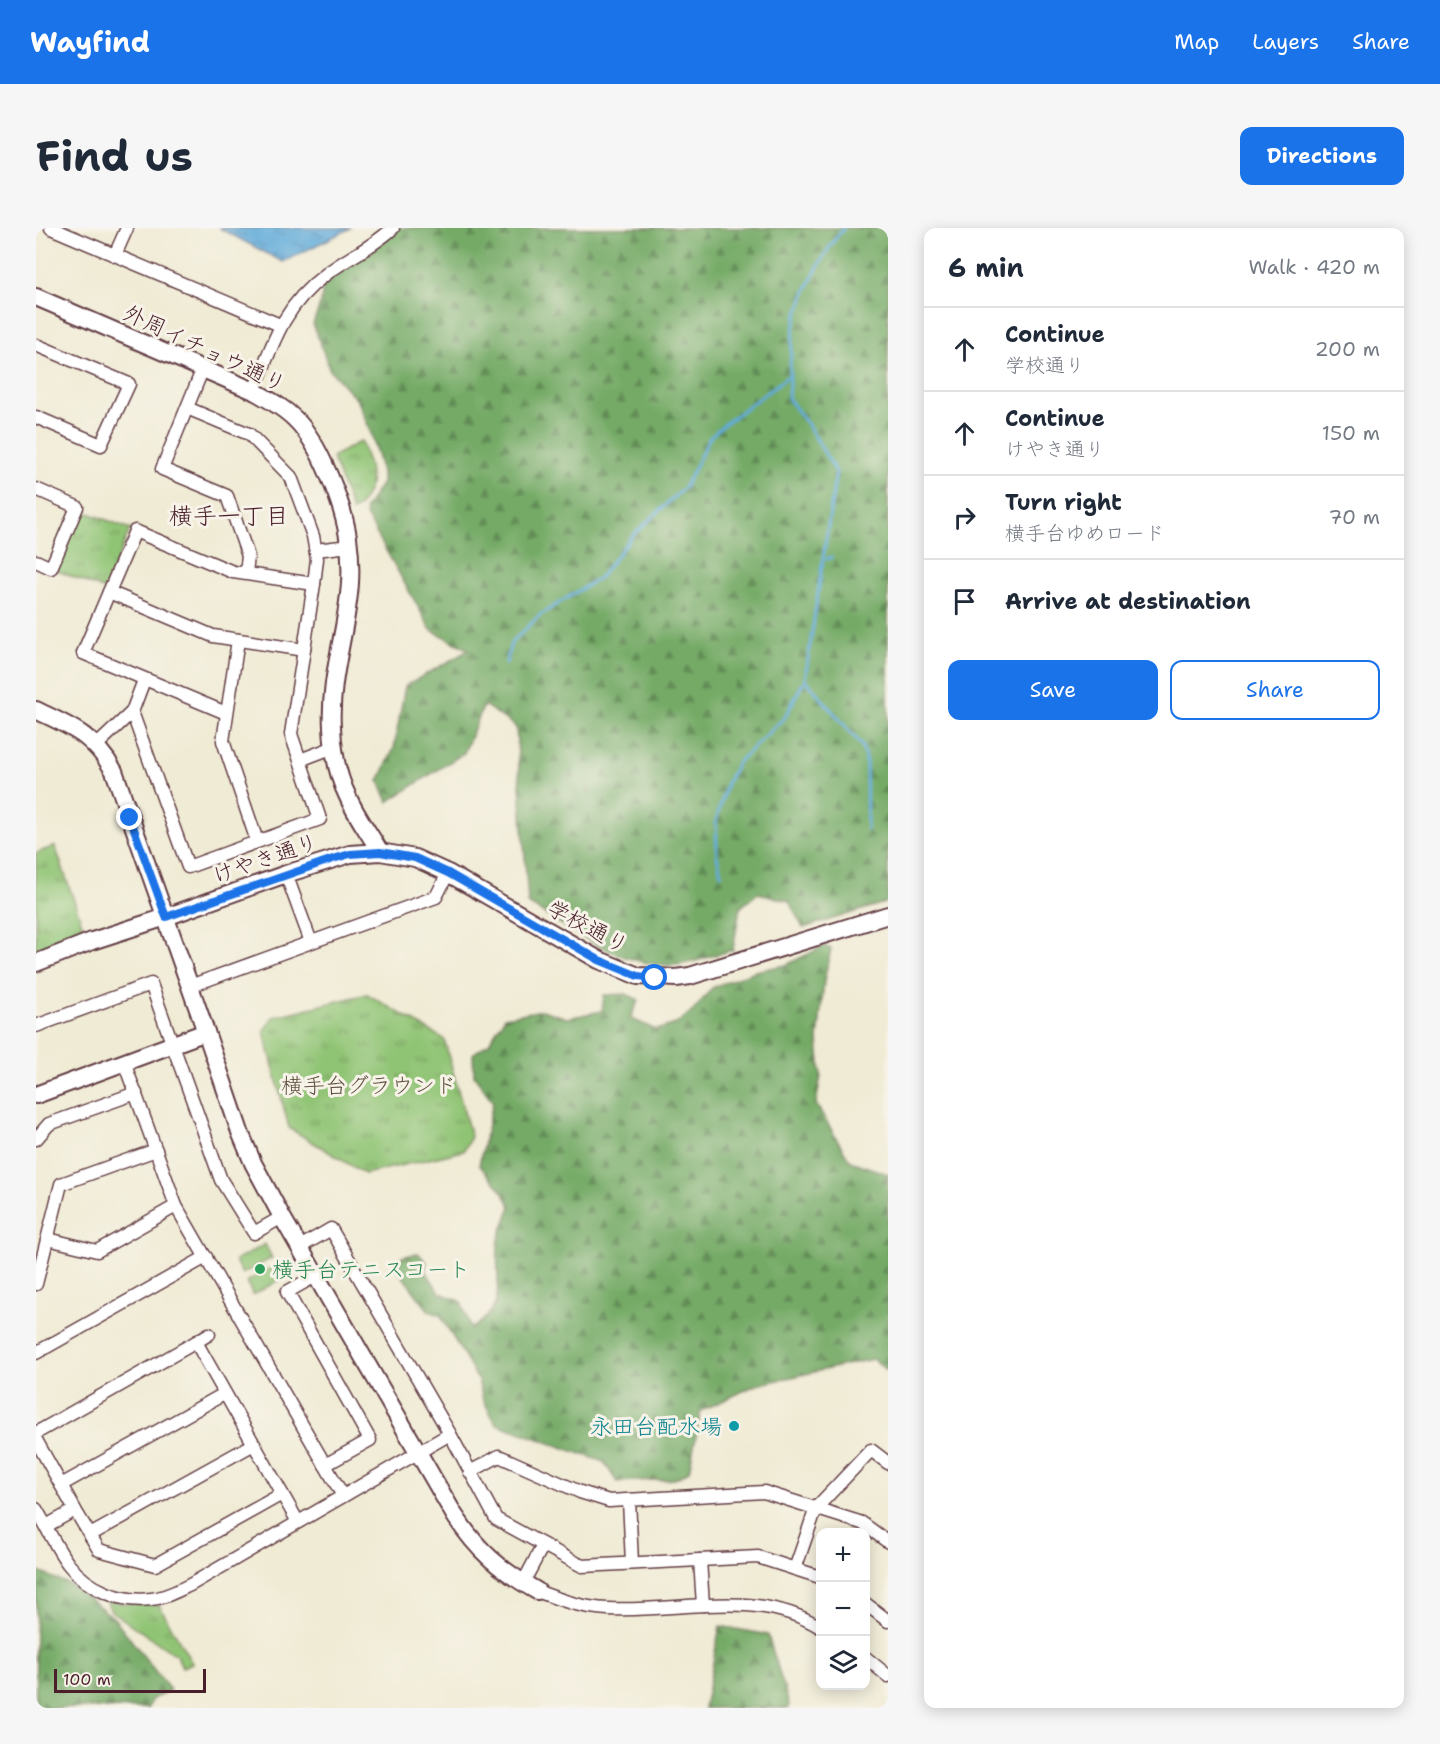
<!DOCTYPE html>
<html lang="en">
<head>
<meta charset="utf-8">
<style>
	body { margin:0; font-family:"Shantell Sans","Klee One",sans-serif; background:#f6f6f7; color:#1f2937 }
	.controls { position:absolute; right:18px; bottom:18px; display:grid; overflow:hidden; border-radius:12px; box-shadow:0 3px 15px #0003 }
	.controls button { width:54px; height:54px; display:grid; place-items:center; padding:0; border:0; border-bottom:2px solid #e0e1e3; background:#fff; color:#1f2937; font:30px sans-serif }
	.scale { position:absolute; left:18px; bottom:15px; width:152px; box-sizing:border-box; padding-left:6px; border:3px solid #4a1f2b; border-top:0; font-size:16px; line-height:21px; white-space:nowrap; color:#4a1f2b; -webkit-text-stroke:4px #f7f3e8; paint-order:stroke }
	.stop { position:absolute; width:18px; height:18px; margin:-14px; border:4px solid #1a73e8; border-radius:50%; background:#fff }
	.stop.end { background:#1a73e8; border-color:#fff; box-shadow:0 2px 6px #0008 }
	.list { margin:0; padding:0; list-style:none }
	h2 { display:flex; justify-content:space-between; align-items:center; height:78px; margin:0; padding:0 24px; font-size:26px }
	h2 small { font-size:20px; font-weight:400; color:#747a83 }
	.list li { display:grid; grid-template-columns:39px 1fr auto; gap:18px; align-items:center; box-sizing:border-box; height:84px; padding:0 24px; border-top:2px solid #e0e1e3 }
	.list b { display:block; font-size:22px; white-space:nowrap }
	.list p { margin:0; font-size:20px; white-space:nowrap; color:#747a83 }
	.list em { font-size:20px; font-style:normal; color:#747a83 }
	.actions { display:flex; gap:12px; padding:18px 24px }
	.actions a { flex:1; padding:14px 0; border:2px solid #1a73e8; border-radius:12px; text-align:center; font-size:21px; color:#1a73e8 }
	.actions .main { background:#1a73e8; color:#fff }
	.icon { flex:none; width:33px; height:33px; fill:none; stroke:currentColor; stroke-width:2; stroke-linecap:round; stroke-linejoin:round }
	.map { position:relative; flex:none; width:852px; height:1480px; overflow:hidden; border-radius:12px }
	header { display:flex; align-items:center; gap:36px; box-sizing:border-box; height:84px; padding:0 30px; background:#1a73e8; color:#fff }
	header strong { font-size:28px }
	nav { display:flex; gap:33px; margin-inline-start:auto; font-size:21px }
	.intro { display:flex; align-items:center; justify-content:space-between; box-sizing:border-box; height:144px; padding:0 36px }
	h1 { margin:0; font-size:42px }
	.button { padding:15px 27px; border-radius:12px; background:#1a73e8; color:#fff; font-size:21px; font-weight:700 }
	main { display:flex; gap:36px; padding:0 36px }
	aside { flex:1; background:#fff; border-radius:12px; box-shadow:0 3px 15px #0003 }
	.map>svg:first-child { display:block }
</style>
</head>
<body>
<header>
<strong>Wayfind</strong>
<nav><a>Map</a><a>Layers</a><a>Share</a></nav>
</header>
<div class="intro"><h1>Find us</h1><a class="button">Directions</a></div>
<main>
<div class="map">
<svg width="852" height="1480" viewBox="0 0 852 1480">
	<defs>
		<pattern id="forest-firs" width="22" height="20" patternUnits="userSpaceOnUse" patternTransform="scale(1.5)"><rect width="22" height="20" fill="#74aa66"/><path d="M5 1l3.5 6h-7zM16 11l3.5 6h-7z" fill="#618a54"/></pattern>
		<pattern id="park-tufts" width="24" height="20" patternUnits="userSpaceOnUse" patternTransform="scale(1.5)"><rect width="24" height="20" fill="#90c475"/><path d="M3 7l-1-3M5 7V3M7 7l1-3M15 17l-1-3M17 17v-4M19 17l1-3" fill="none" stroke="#789f60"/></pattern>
		<pattern id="water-ripples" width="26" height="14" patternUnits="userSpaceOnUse" patternTransform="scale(1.5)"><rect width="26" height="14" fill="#62acda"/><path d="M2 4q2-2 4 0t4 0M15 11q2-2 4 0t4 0" fill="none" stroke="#538bb1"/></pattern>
	</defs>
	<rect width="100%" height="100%" fill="#f7f3e8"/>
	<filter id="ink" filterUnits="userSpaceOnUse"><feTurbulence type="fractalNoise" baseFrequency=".0167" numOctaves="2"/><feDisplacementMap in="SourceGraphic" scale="12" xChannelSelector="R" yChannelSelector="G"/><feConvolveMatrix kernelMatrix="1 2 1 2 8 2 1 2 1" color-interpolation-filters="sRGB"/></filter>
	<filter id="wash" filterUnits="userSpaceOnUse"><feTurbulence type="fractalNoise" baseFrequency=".008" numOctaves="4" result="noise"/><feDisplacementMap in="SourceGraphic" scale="24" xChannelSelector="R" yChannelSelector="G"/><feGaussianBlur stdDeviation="1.35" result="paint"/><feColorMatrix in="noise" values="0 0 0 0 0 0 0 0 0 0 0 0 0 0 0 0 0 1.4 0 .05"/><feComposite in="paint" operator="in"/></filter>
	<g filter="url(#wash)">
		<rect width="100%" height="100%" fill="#f0ebd4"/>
		<g fill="url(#forest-firs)" stroke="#5f6448" stroke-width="1.5">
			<path d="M357 0H852V674L767 700 753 673 722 665 704 680 697 722C680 726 655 736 639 737 585 740 537 702 492 676L480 499 448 477 428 525 352 574 343 553 358 520 369 458 433 422 395 402 330 287 329 281 346 255V245L336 208 322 173 294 142 277 96 285 74 288 48Z"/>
			<path d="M788 718 795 721 788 753 782 811 785 847 780 876 814 933 852 946V1143L837 1131 720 1157 665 1183 653 1243 639 1251 581 1254 568 1234 460 1196 447 1172 442 1152 404 1087 393 1083 358 1037 366 1029 382 1025 391 1034 389 1042 404 1065 425 1073 435 1101C473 1078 459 1055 462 1018 463 1005 471 991 475 978L464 960 443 937 457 874 438 847 437 826 453 815 469 789 506 782 531 790 566 783 568 767 590 766 603 772 594 790 620 802 640 796 658 782 676 760 719 743 750 737Z"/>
			<polygon points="0,1343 35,1357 78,1390 134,1462 115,1472 112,1480 0,1480"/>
			<polygon points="684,1398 732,1407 753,1476 753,1480 668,1480"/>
		</g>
		<g fill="url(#park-tufts)" stroke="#6d7250" stroke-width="1.5">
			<path d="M325 213C332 237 342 252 326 274 323 279 322 281 316 283L296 229Z"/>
			<polygon points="45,282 94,301 69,362 20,342"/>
			<polygon points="19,618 49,704 0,724 0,625"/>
			<polygon points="331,766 408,811 435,909 427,923 329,946 253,900 228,803 237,789"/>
			<polygon points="70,1372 86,1375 123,1377 156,1435 146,1439 141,1428 75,1383"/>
		</g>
		<g fill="#90c475" stroke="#6d7250" stroke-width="1.5">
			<polygon points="229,1016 236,1030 206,1046 199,1033"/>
			<polygon points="240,1037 247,1050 217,1067 210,1054"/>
		</g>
		<polygon fill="url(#water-ripples)" stroke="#566682" stroke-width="1.5" points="183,0 315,0 247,34"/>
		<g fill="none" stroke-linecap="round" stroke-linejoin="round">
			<g stroke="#62acda" stroke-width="3">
				<polyline points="791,331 796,329"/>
				<polyline points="470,435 475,415 504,387 563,350 596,308 648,260 674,209 687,197 754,147"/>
				<polyline points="769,451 826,518 830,534 831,602"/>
				<path d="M685 646 681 628 680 593 691 555 701 535 749 489 769 451 800 244 772 197 752 170C754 147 754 123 758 100 764 69 787 24 808 0"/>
			</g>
		</g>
	</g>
	<g filter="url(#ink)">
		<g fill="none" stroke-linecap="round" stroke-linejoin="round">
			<g stroke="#633e44" stroke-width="15">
				<g id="street">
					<polyline points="15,0 244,97"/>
					<polyline points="79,27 91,0"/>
					<polyline points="0,117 93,156 65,217 0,189"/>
					<polyline points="167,140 126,241 191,268 212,328 210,345"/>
					<path d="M218 163C236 117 247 78 289 47 311 30 337 19 357 0"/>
					<polyline points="0,261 41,279 15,340 0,333"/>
					<polyline points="280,322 313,318"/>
					<polyline points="73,364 177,408 268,422"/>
					<polyline points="202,412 187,513 221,613"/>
					<polyline points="96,484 152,639 284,591 255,506 278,356 281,331 277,308 255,249 213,206 151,180"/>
					<polyline points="190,485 47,425 99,303 197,344 278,356"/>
					<polyline points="61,517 96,484 108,452"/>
					<polyline points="264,532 298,519"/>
					<polyline points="250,646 275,714"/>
					<polyline points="154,758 400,669 412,645"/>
					<polyline points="0,798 115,756 185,952 218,1005 246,989"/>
					<polyline points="88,834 140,978 307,1268"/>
					<polyline points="0,911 13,896 100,865"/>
					<polyline points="12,1011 61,1023 140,978"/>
					<polyline points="264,1019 295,1001 414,1206 460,1291 546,1338 722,1329 784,1349"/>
					<polyline points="281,1047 251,1064 334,1212 289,1237"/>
					<polyline points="0,1056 25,956 120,922"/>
					<polyline points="160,1114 173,1106"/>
					<polyline points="0,1125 170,1029"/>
					<polyline points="0,1205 160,1114 262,1294"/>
					<polyline points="0,1212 39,1282 63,1322 119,1337 246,1266"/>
					<polyline points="434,1244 463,1228 544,1264 573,1273 728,1264 826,1295 852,1314"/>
					<polyline points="25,1257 188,1166"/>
					<polyline points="593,1272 596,1335"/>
					<path d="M0 1281C11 1299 20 1320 33 1337 52 1361 84 1375 115 1371 129 1370 141 1363 154 1357L414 1206"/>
					<polyline points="10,1298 39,1282"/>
					<polyline points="54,1307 218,1216"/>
					<polyline points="664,1332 667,1377"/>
					<polyline points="759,1341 780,1280 835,1222 852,1235"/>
					<polyline points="487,1355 507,1317"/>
					<path d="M501 1363C524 1372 547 1380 572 1381 643 1385 719 1359 784 1399"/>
					<polyline points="830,1376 852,1393"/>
					<polyline points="830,1430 852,1448"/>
				</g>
			</g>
			<g stroke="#633e44" stroke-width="20">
				<g id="secondary">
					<path d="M0 69 218 163C232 171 247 179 259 191 283 214 307 276 312 309 314 324 315 340 314 355 311 403 293 450 296 499 297 523 301 547 312 569 320 588 334 606 344 624"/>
					<path d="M0 482C37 500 56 506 78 543L170 804 204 904 217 935 246 989 419 1288C442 1323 464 1342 501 1363"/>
					<polyline points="0,735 56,713 130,689 250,646 314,626 344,624 379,630 412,645 563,732 602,748 640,750 654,748 852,687"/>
					<polyline points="0,867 170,804"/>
				</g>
			</g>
			<use href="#street" stroke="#fff" stroke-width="12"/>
			<use href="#secondary" stroke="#fff" stroke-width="16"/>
		</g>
	</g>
	<g fill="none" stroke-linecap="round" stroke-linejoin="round" filter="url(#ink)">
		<polyline stroke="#1a73e8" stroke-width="8" points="94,590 130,689 297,631 314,626 344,624 379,630 412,645 563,732 602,748 619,750"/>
	</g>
	<circle fill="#2e9e5b" stroke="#f7f3e8" stroke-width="2" cx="224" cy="1041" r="6"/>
	<circle fill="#0f9aa8" stroke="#f7f3e8" stroke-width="2" cx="698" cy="1198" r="6"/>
	<g text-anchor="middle" stroke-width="6" stroke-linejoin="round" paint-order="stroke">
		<g font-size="22" fill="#4a1f2b" stroke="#f7f3e8">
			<text transform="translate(169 120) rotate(25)" y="8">外周イチョウ通り</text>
			<text transform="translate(229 630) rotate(-19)" y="8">けやき通り</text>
			<text transform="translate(552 698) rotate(28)" y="8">学校通り</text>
		</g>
		<g font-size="22" fill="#5f5141" stroke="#f7f3e8">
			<text x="333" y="865">横手台グラウンド</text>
		</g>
		<g font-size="22" fill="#27864d" stroke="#f7f3e8" text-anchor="start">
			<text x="236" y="1049">横手台テニスコート</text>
		</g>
		<g font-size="22" fill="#0d838f" stroke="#f7f3e8" text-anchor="end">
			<text x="686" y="1206">永田台配水場</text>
		</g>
		<g font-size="24" fill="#4a1f2b" stroke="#f7f3e8">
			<text x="193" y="296">横手一丁目</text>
		</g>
	</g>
</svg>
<div class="controls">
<button>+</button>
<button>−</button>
<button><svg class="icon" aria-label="layers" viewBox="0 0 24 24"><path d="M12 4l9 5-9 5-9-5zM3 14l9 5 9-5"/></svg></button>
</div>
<div class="scale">100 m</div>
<div class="stop" style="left:619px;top:750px"></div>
<div class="stop end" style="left:94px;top:590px"></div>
</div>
<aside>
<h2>6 min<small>Walk · 420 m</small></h2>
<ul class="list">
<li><svg class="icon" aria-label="ahead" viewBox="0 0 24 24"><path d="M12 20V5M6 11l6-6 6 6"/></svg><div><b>Continue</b><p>学校通り</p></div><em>200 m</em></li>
<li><svg class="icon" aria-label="ahead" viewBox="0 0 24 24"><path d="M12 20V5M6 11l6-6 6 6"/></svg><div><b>Continue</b><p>けやき通り</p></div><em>150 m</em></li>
<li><svg class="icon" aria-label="right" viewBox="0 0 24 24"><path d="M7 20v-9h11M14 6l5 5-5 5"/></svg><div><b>Turn right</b><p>横手台ゆめロード</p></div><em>70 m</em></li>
<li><svg class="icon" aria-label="arrive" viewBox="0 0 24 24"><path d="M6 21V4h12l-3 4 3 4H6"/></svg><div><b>Arrive at destination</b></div></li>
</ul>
<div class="actions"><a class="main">Save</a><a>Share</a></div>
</aside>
</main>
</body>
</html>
